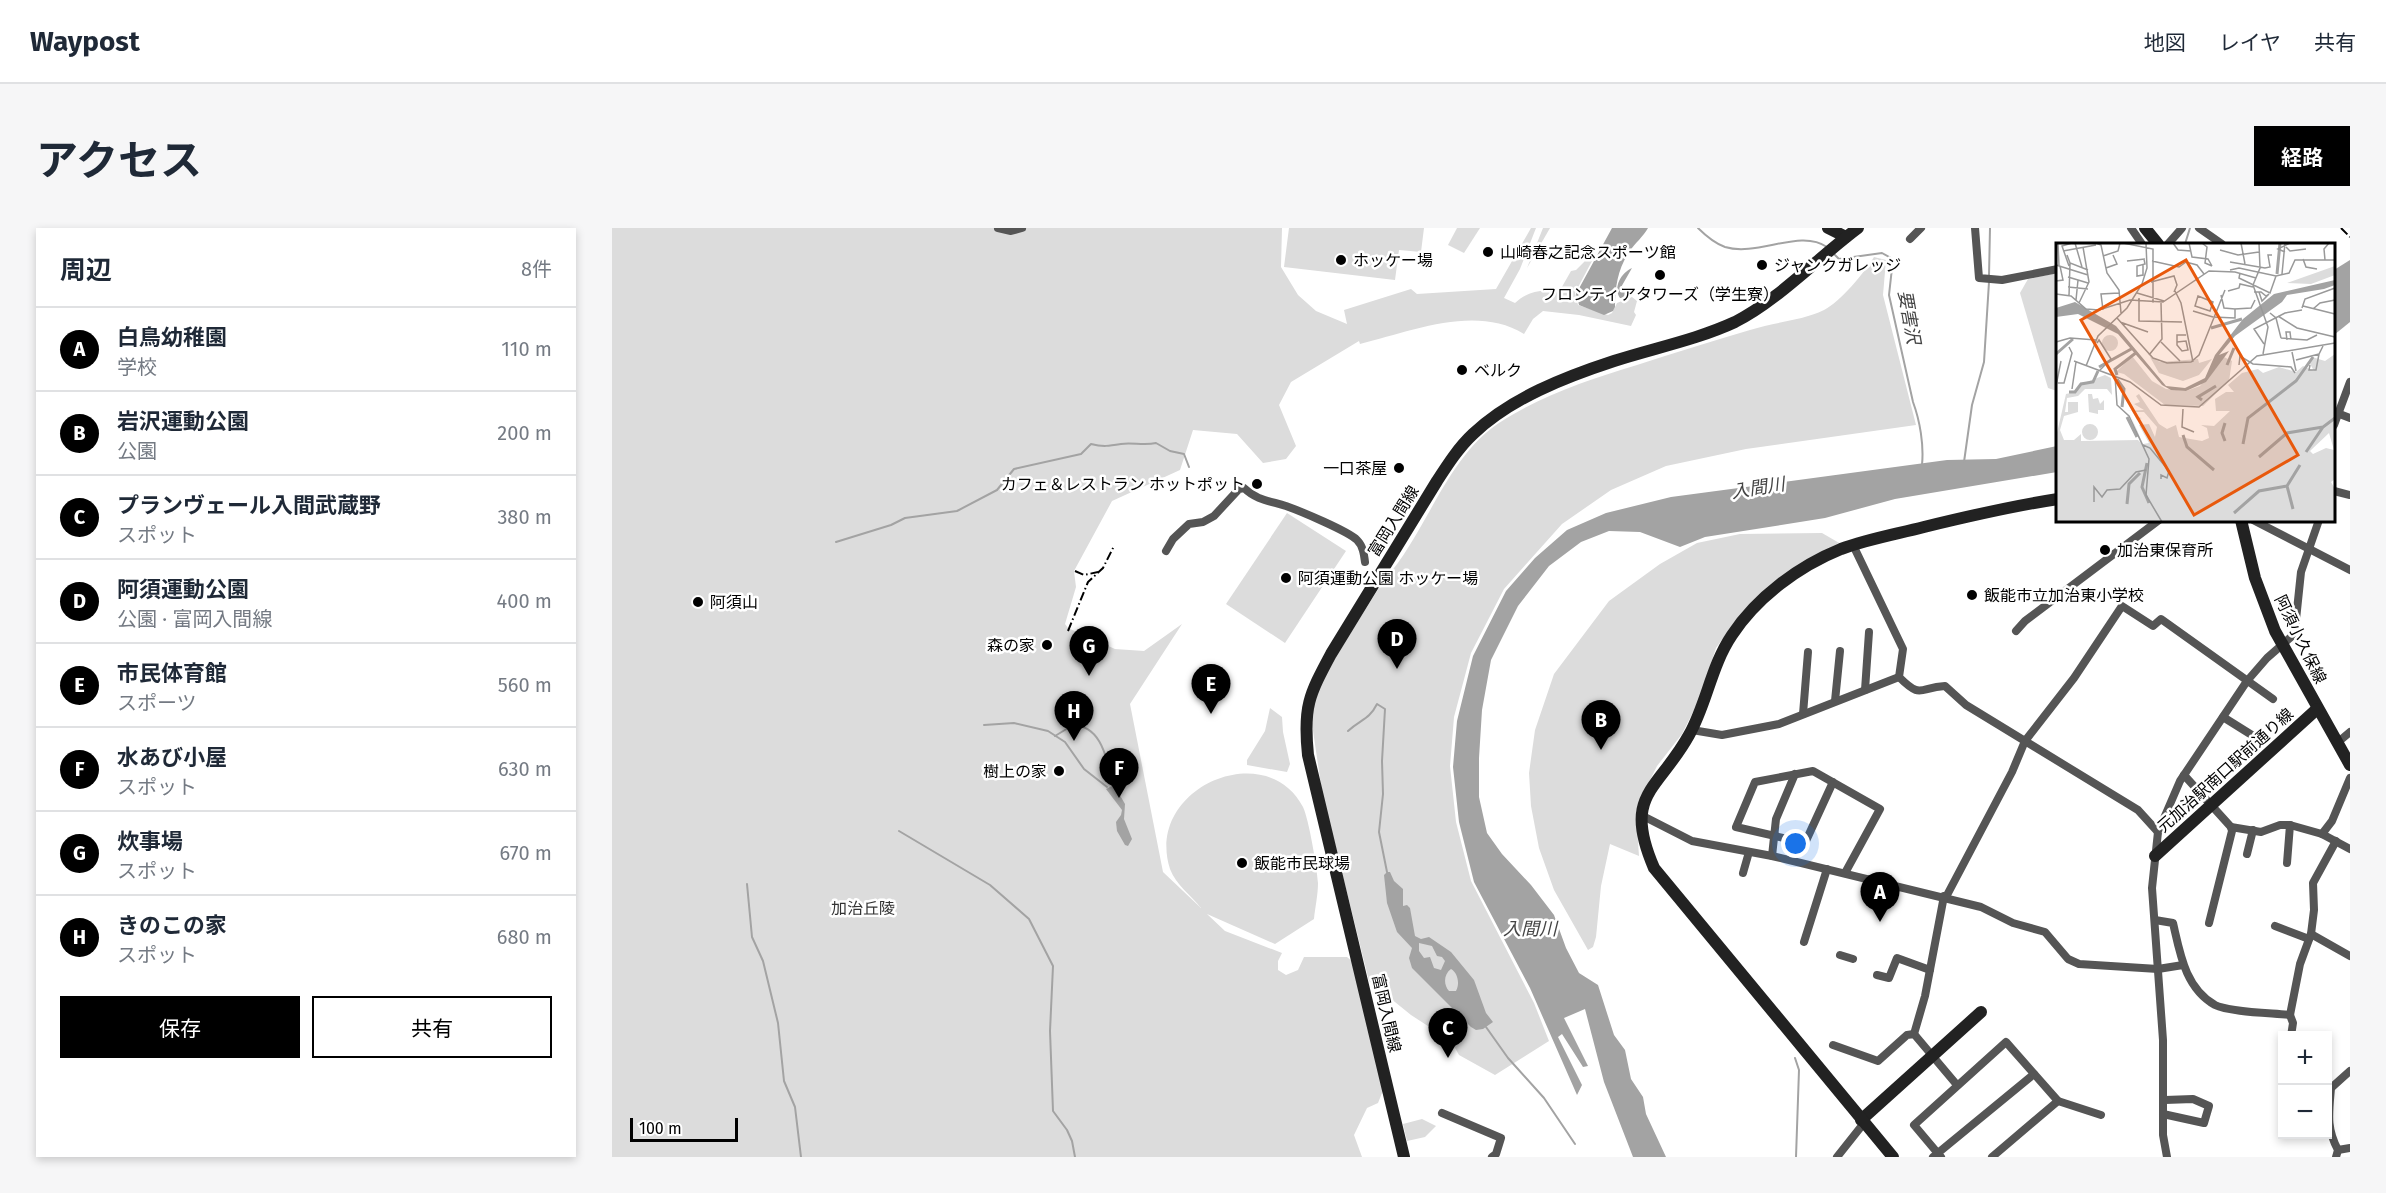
<!DOCTYPE html>
<html lang="ja">
<head>
<meta charset="utf-8">
<style>
	body { margin:0; font-family:"Fira Sans","Noto Sans JP",sans-serif; background:#f6f6f7; color:#1f2937 }
	.controls { position:absolute; right:18px; bottom:18px; display:grid; overflow:hidden; border-radius:0px; box-shadow:0 3px 9px #0003 }
	.controls button { width:54px; height:54px; display:grid; place-items:center; padding:0; border:0; border-bottom:2px solid #e0e1e3; background:#fff; color:#1f2937; font:30px sans-serif }
	.scale { position:absolute; left:18px; bottom:15px; width:108px; box-sizing:border-box; padding-left:6px; border:3px solid #000; border-top:0; font-size:16px; line-height:21px; white-space:nowrap; color:#000; -webkit-text-stroke:4px #fff; paint-order:stroke }
	.you { position:absolute; left:1184px; top:616px; width:21px; height:21px; margin:-15px; border:4px solid #fff; border-radius:50%; background:#1a73e8; box-shadow:0 0 0 9px #1a73e833 }
	.badge { display:grid; place-items:center; width:39px; height:39px; border-radius:50%; background:#000; color:#fff; font-size:20px; font-weight:700 }
	.pin { position:absolute; translate:-50% -50px; filter:drop-shadow(0 2px 3px #0008) }
	.pin::after { content:''; position:absolute; top:32px; width:21px; height:18px; background:inherit; clip-path:polygon(0 0,100% 0,50% 100%) }
	.list { margin:0; padding:0; list-style:none }
	h2 { display:flex; justify-content:space-between; align-items:center; height:78px; margin:0; padding:0 24px; font-size:26px }
	h2 small { font-size:20px; font-weight:400; color:#747a83 }
	.list li { display:grid; grid-template-columns:39px 1fr auto; gap:18px; align-items:center; box-sizing:border-box; height:84px; padding:0 24px; border-top:2px solid #e0e1e3 }
	.list b { display:block; font-size:22px; white-space:nowrap }
	.list p { margin:0; font-size:20px; white-space:nowrap; color:#747a83 }
	.list em { font-size:20px; font-style:normal; color:#747a83 }
	.actions { display:flex; gap:12px; padding:18px 24px }
	.actions a { flex:1; padding:14px 0; border:2px solid #000; border-radius:0px; text-align:center; font-size:21px; color:#000 }
	.actions .main { background:#000; color:#fff }
	.map { position:relative; flex:none; width:1738px; height:929px; overflow:hidden; border-radius:0px }
	header { display:flex; align-items:center; gap:36px; box-sizing:border-box; height:84px; padding:0 30px; background:#fff; border-bottom:2px solid #e0e1e3 }
	header strong { font-size:28px }
	nav { display:flex; gap:33px; margin-inline-start:auto; font-size:21px }
	.intro { display:flex; align-items:center; justify-content:space-between; box-sizing:border-box; height:144px; padding:0 36px }
	h1 { margin:0; font-size:42px }
	.button { padding:15px 27px; border-radius:0px; background:#000; color:#fff; font-size:21px; font-weight:700 }
	main { display:flex; gap:36px; padding:0 36px }
	aside { flex:1; background:#fff; border-radius:0px; box-shadow:0 3px 9px #0003 }
	.map>svg:first-child { display:block }
</style>
</head>
<body>
<header>
<strong>Waypost</strong>
<nav><a>地図</a><a>レイヤ</a><a>共有</a></nav>
</header>
<div class="intro"><h1>アクセス</h1><a class="button">経路</a></div>
<main>
<aside>
<h2>周辺<small>8件</small></h2>
<ul class="list">
<li><span class="badge">A</span><div><b>白鳥幼稚園</b><p>学校</p></div><em>110 m</em></li>
<li><span class="badge">B</span><div><b>岩沢運動公園</b><p>公園</p></div><em>200 m</em></li>
<li><span class="badge">C</span><div><b>プランヴェール入間武蔵野</b><p>スポット</p></div><em>380 m</em></li>
<li><span class="badge">D</span><div><b>阿須運動公園</b><p>公園 · 富岡入間線</p></div><em>400 m</em></li>
<li><span class="badge">E</span><div><b>市民体育館</b><p>スポーツ</p></div><em>560 m</em></li>
<li><span class="badge">F</span><div><b>水あび小屋</b><p>スポット</p></div><em>630 m</em></li>
<li><span class="badge">G</span><div><b>炊事場</b><p>スポット</p></div><em>670 m</em></li>
<li><span class="badge">H</span><div><b>きのこの家</b><p>スポット</p></div><em>680 m</em></li>
</ul>
<div class="actions"><a class="main">保存</a><a>共有</a></div>
</aside>
<div class="map">
<svg width="1738" height="929" viewBox="0 0 1738 929">
	<rect width="100%" height="100%" fill="#fff"/>
	<g fill="#dcdcdc">
		<path d="M0 0H670L669 39 686 67 704 83 735 96 732 82 799 61 805 66 884 61 919 0H924L908 41 892 70 903 75C916 63 930 61 947 64L959 43 964 42 974 32 980 33 963 65 966 77 996 87 1000 85 1005 75 1020 69 1025 73 1022 84 1024 87 1019 98 967 87 931 83 921 91 912 106C863 76 798 104 748 116L747 113 679 154 667 177 684 218 674 231 651 235 625 206 581 202 568 242 500 273 462 343 464 359 453 396 456 400 503 421 532 423 570 396 518 476 551 644 589 680C579 667 564 657 558 641 532 560 654 508 691 579 697 592 705 639 706 655 706 667 703 680 702 691L663 716 595 686 613 703 670 725 666 733V742L674 747 686 742 692 729H735L741 734 774 855 766 875 755 880 742 907 750 929H0Z"/>
		<polygon points="677,0 812,0 809,24 787,22 783,52 672,39"/>
		<polygon points="845,0 868,0 852,25 836,17"/>
		<polygon points="931,0 938,0 915,40"/>
		<path d="M1262 29 1274 32 1271 67 1304 197 1134 221 1054 238 999 262 950 296 892 361 859 425 842 489 838 538 844 594 859 653 922 775 937 813 883 847 847 827 842 818 824 809 819 800 799 787 757 753 710 564 698 482 706 457 772 352C815 305 833 231 887 195 930 167 976 152 1025 137 1062 125 1100 113 1138 102 1162 94 1189 93 1212 82 1228 74 1253 44 1262 29Z"/>
		<polygon points="1445,45 1445,163 1436,160 1408,65 1416,51"/>
		<polygon points="675,285 734,323 673,415 614,376"/>
		<polygon points="1210,305 1229,316 1126,389 1104,420 1086,474 1070,506 1045,538 1028,572 1024,585 1027,628 998,616 989,658 984,709 981,719 976,722 942,662 927,620 919,578 917,545 923,502 942,446 997,373 1048,336 1085,315 1128,306"/>
		<polygon points="658,480 670,489 671,504 678,536 675,544 635,537 635,532 653,503"/>
		<polygon points="810,891 824,898 813,909 795,913 791,896"/>
	</g>
	<g fill="#a3a3a3" fill-rule="evenodd">
		<path d="M1000 0H1036C1031 9 1023 15 1018 23 1006 40 1003 58 1003 79L1001 83 992 87 967 77 964 66Z"/>
		<polygon points="1738,32 1738,94 1722,107 1722,42"/>
		<path d="M1020 40 1008 61 1019 67 1015 70H1008C1001 59 1009 45 1020 40Z"/>
		<polygon points="1445,218 1445,244 1283,271 1213,290 1093,309 1068,319 1028,304 997,303 969,314 937,338 906,378 879,432 870,482 867,530 867,569 875,605 890,626 919,657 942,687 954,720 967,745 986,757 1002,807 1013,822 1019,851 1031,869 1034,886 1054,929 1021,929 992,854 973,781 952,790 976,838 971,839 950,806 946,809 970,857 965,867 918,760 862,654 847,594 841,539 845,493 861,428 894,363 923,330 955,302 994,285 1059,269 1335,232 1384,231"/>
		<polygon points="502,557 513,576 512,591 520,611 516,618 513,617 505,603 504,594 509,587 510,582 494,561"/>
		<path d="M775 644H778L782 653 791 661V678L795 677 798 680 803 708 809 711 817 709 839 724 862 752 874 785 881 794 871 801 864 802 859 799 800 740 797 730 800 720 785 704 775 675 772 647ZM807 715 820 718 825 728 830 729 833 733 829 742 822 740 818 729 812 730 807 723ZM839 741C846 745 848 756 844 763H837C831 756 832 746 839 741Z"/>
	</g>
	<g fill="none" stroke-linecap="round" stroke-linejoin="round">
		<g stroke="#a3a3a3" stroke-width="2">
			<path d="M1086 0C1094 8 1102 15 1113 19 1146 29 1188 0 1215 19"/>
			<polyline points="1573,16 1578,0"/>
			<path d="M1221 25 1227 31 1270 25 1279 30 1280 40 1277 67 1301 174C1308 193 1312 217 1310 237"/>
			<polyline points="1377,48 1378,0"/>
			<polyline points="1352,234 1360,177 1372,134 1377,54"/>
			<path d="M224 314 279 297 293 290 345 283 385 262 402 241 469 226 479 216C491 219 497 218 509 216 520 214 532 218 544 215L558 223 572 226 577 239"/>
			<polyline points="372,497 402,495 436,503 453,514 472,541 495,559"/>
			<path d="M736 503C749 491 757 492 765 476L773 481 770 533 771 566 767 604 775 644"/>
			<path d="M443 508 461 497C491 498 495 534 502 557"/>
			<polyline points="287,603 378,657 417,691 441,738 438,803 441,883 455,902 460,913 463,929"/>
			<polyline points="135,656 140,709 151,733 166,795 172,853 183,879 189,929"/>
			<polyline points="874,799 896,830 932,870 963,916"/>
			<polyline points="1183,830 1187,842 1184,929"/>
		</g>
		<g stroke="#555" stroke-width="8">
			<polyline points="386,0 399,3 410,0"/>
			<polyline points="1363,0 1367,50 1390,52 1446,41"/>
			<polyline points="1519,0 1530,16"/>
			<polyline points="1587,0 1610,16"/>
			<polyline points="1298,11 1309,0"/>
			<polyline points="1556,16 1570,0"/>
			<polyline points="1725,185 1738,190"/>
			<polyline points="1722,197 1738,154"/>
			<polyline points="1722,263 1738,267"/>
			<polyline points="1641,292 1738,342"/>
			<path d="M1241 317 1291 421 1287 449C1310 472 1307 459 1333 458L1354 477 1526 582 1546 604"/>
			<path d="M554 323 561 311 577 296 591 294 602 288 627 261 632 260C644 272 658 273 674 278 688 283 736 303 745 312 751 318 752 326 753 334"/>
			<polyline points="1404,403 1413,393 1547,292"/>
			<polyline points="1253,462 1257,404"/>
			<polyline points="1223,473 1228,423"/>
			<polyline points="1191,486 1196,424"/>
			<polyline points="1611,489 1643,509"/>
			<polyline points="1080,502 1110,507 1167,496 1287,449"/>
			<polyline points="1725,515 1738,504"/>
			<polyline points="1572,547 1619,599 1620,603 1597,695"/>
			<polyline points="1221,554 1193,615 1124,599 1143,554 1201,543 1268,581 1233,645"/>
			<polyline points="1029,587 1080,613 1160,628 1369,679 1401,695 1433,704 1456,731 1467,736 1546,741 1571,737"/>
			<polyline points="1619,599 1649,604 1668,597 1678,597 1710,606 1738,621"/>
			<polyline points="1710,606 1720,593 1738,550"/>
			<polyline points="1635,626 1641,602"/>
			<polyline points="1160,628 1164,591 1183,546"/>
			<polyline points="1675,635 1678,597"/>
			<polyline points="1131,645 1137,624"/>
			<polyline points="1334,669 1400,544 1413,513 1462,450 1510,378 1541,398 1549,391 1661,471"/>
			<path d="M1543 692 1561 695C1568 725 1573 760 1603 777 1617 784 1660 785 1678 787L1688 736 1699 706 1702 682 1701 655 1724 613"/>
			<polyline points="1663,698 1697,711"/>
			<polyline points="1699,706 1738,728"/>
			<polyline points="1192,714 1215,641"/>
			<polyline points="1228,727 1241,731"/>
			<polyline points="1265,747 1277,750 1285,730 1318,742"/>
			<polyline points="1678,787 1681,795 1679,808"/>
			<polyline points="1302,806 1313,768 1332,668"/>
			<polyline points="1221,817 1266,833 1295,807 1302,806 1345,857"/>
			<polyline points="1446,873 1489,887"/>
			<polyline points="830,885 889,910 884,926 880,929"/>
			<polyline points="1551,886 1592,895 1597,878 1581,871 1553,872"/>
			<polyline points="1726,922 1738,920"/>
			<polyline points="1225,929 1252,895"/>
			<polyline points="1321,929 1422,846"/>
			<polyline points="1329,929 1302,897 1394,814 1446,873 1380,929"/>
			<polyline points="1555,929 1551,907 1551,812 1540,660 1546,604 1568,553 1635,453 1655,430 1679,409 1683,401 1689,344 1707,292"/>
			<path d="M1724 929 1726 922C1714 900 1717 885 1719 860L1738 843"/>
		</g>
		<g stroke="#222" stroke-width="12">
			<polyline points="1216,0 1234,9"/>
			<polyline points="1533,0 1546,16"/>
			<polyline points="1629,292 1643,350 1663,403 1738,537"/>
			<polyline points="1543,628 1705,481"/>
			<polyline points="1249,892 1369,784"/>
			<path d="M792 929 696 527C691 479 697 467 719 426L825 253C836 236 847 219 861 206 899 170 953 149 1002 133 1042 120 1084 112 1123 94 1165 73 1207 29 1246 0"/>
			<path d="M1281 929 1042 640C1010 566 1046 563 1077 507 1095 475 1099 438 1120 407 1145 369 1187 338 1229 321 1256 311 1285 306 1312 299 1357 288 1400 278 1446 271"/>
		</g>
		<g stroke="#000" stroke-width="2" stroke-dasharray="9 3 1.5 3" stroke-linecap="butt">
			<polyline points="1729,0 1738,9"/>
			<polyline points="463,343 472,347 486,344"/>
			<polyline points="456,403 476,354 491,340 502,318"/>
		</g>
	</g>
	<g fill="#000" stroke="#fff" stroke-width="2">
		<circle cx="876" cy="24" r="6"/>
		<circle cx="729" cy="32" r="6"/>
		<circle cx="1150" cy="37" r="6"/>
		<circle cx="1048" cy="47" r="6"/>
		<circle cx="850" cy="142" r="6"/>
		<circle cx="787" cy="240" r="6"/>
		<circle cx="645" cy="256" r="6"/>
		<circle cx="1493" cy="322" r="6"/>
		<circle cx="674" cy="350" r="6"/>
		<circle cx="1360" cy="367" r="6"/>
		<circle cx="86" cy="374" r="6"/>
		<circle cx="435" cy="417" r="6"/>
		<circle cx="447" cy="543" r="6"/>
		<circle cx="630" cy="635" r="6"/>
	</g>
	<g text-anchor="middle" stroke-width="5" stroke-linejoin="round" paint-order="stroke">
		<g font-size="16" fill="#000" stroke="#fff" text-anchor="start">
			<text x="888" y="30">山崎春之記念スポーツ館</text>
			<text x="741" y="38">ホッケー場</text>
			<text x="1162" y="43">ジャンクガレッジ</text>
			<text x="1048" y="72" text-anchor="middle">フロンティアタワーズ（学生寮）</text>
			<text x="862" y="148">ベルク</text>
			<text x="775" y="246" text-anchor="end">一口茶屋</text>
			<text x="633" y="262" text-anchor="end">カフェ＆レストラン ホットポット</text>
			<text x="1505" y="328">加治東保育所</text>
			<text x="686" y="356">阿須運動公園 ホッケー場</text>
			<text x="1372" y="373">飯能市立加治東小学校</text>
			<text x="98" y="380">阿須山</text>
			<text x="423" y="423" text-anchor="end">森の家</text>
			<text x="435" y="549" text-anchor="end">樹上の家</text>
			<text x="642" y="641">飯能市民球場</text>
		</g>
		<g font-size="16" fill="#000" stroke="#fff">
			<text transform="translate(781 293) rotate(-58)" y="6">富岡入間線</text>
			<text transform="translate(1689 411) rotate(64)" y="6">阿須小久保線</text>
			<text transform="translate(1613 542) rotate(-42)" y="6">元加治駅南口駅前通り線</text>
			<text transform="translate(775 785) rotate(77)" y="6">富岡入間線</text>
		</g>
		<g font-size="16" fill="#333" stroke="#fff">
			<text x="251" y="686">加治丘陵</text>
		</g>
		<g font-size="18" font-style="italic" fill="#444" stroke="#fff">
			<text transform="translate(1297 89) rotate(80)" y="6">要害沢</text>
			<text transform="translate(1146 260) rotate(-9)" y="6">入間川</text>
			<text x="918" y="707">入間川</text>
		</g>
	</g>
	<g transform="translate(1444 15)">
		<rect width="279" height="279" fill="#fff"/>
		<path d="M279 23V32L255 41 231 40ZM46 100a8 8 0 1 1 16 0a8 8 0 1 1-16 0ZM279 111V236L275 239 279 246V279H0V194L10 151 19 149 25 141 49 132 55 135 56 152 51 146H29L22 153 11 155 9 169H12V159H22V169L8 173 4 187 8 197H18L25 191V198L82 197 86 201 73 169 87 201 93 200 83 182 93 181 99 194 101 184 88 169H80V174L86 175 81 177 76 168H70L88 167 78 161 84 159 80 153 83 151 103 181 111 186 120 182 123 194 146 198 153 195 151 185 145 182 158 183 174 168H160L159 156 170 149H178L172 142 186 130 202 126 207 130 223 124 240 129 247 123 258 128 253 119 256 114 269 118ZM273 190 278 207 270 205 257 211 254 208ZM76 113 96 138 110 146 130 148 144 143 168 114 176 118 173 138 147 163 109 162 68 131 60 129ZM94 114 104 119 142 116 143 120 156 116 143 132 127 138 103 130ZM32 151H36L37 156 42 155 44 161 48 157V167H42V171L33 169ZM26 189a8 8 0 1 1 16 0a8 8 0 1 1-16 0Z" fill="#dcdcdc" fill-rule="evenodd"/>
		<path d="M279 37V42L268 46 231 52 226 59 179 93 163 112 173 108 150 139 130 148 115 147 106 142 62 91 22 71 0 74V65L19 59 60 83 110 143 129 145 149 135 159 112 187 76 218 51Z" fill="#a3a3a3"/>
		<path fill="none" stroke="#a3a3a3" stroke-width="3" d="M221 31 224 0M155 85 186 76M0 111 17 96M171 122 178 105M43 124 77 105M61 132 59 126 81 109M61 136 68 146 66 164M13 149H19L25 141 37 139 42 128M146 157 142 154 160 143M71 174 81 194M169 180 166 190 169 198M127 192 131 204 158 227M187 201 192 175 240 138 257 114M250 209 267 184 279 175M203 214 231 190 267 184M91 220 86 244 93 260M71 261 73 241 84 230M237 266 231 243 244 222M178 270 203 248 231 243"/>
		<path fill="none" stroke="#999" stroke-width="1.5" d="M2 0 3 23M19 0 26 24M40 0 45 2 51 30 63 47 65 70M67 0 97 6V60M117 0 122 7 135 8M133 0 136 14 152 16 156 23M146 0 151 4 149 20 156 23M185 0 189 21M203 0 204 25 197 42 212 84 207 111M230 4 234 8 250 6M164 7 182 12 203 9M7 8 40 2M229 9 222 6 234 0M11 12 14 20 32 27M47 13 62 8 64 0M247 16 250 24 261 26M269 17 268 6 273 0M71 18 89 16M96 18 123 24 130 19 141 22 148 31M174 19 209 25 214 24 212 12H216M0 22 32 32M87 22V32L81 33V23L89 21 88 16M13 23 6 3 16 0M50 25 61 21 57 12M174 27 183 25 220 33 233 30 239 17H279M184 30 183 35 214 50 220 33M226 31 229 0M12 34 32 40M0 38 7 37 4 23M95 39 118 33 121 42 118 49M12 44 32 46M119 48 125 60 137 119M172 48 183 45 184 41 197 44M198 49H205L210 53 213 51 206 58 203 49M81 50 108 58M0 51 15 53 30 66 43 67 74 57 107 59 153 28 179 29 200 35M165 52 168 65 179 66M13 53 14 20M142 53 157 59 154 68 139 63ZM83 55V78L126 79M20 57 22 37M23 60 33 39 27 4M247 63 279 71M246 65 249 56 279 45M257 66 264 60 279 57M47 67 45 51 63 50M137 68 157 74M214 70 220 75 225 95M222 73 241 85 279 94M157 74 179 75V66L195 65 199 57M61 75 97 115 111 120 135 119 143 112 169 47M64 79 92 89M225 95 251 97 261 92M231 97 230 89H234L235 97M0 99 14 95 40 97M105 99 124 118M121 99 130 98 132 107 126 108 121 102V92H130M41 100 43 97 55 116 44 127M208 101 198 86 229 70 246 67M236 109 240 128M93 112 106 96 105 60M240 117 263 111 267 103M18 118 74 139 105 162 143 164 201 113 279 100M183 122 184 113 197 121 235 124 239 130M254 122 253 127H260L263 111M30 123 42 93 71 65 86 41 91 25 90 0M59 133 61 162 73 173 93 216 90 252 106 279M2 140H8L16 110 13 104M0 143 5 118M16 146 20 119M127 166 126 184 138 189M87 202 94 205 113 228 111 235 105 232V236M38 259V244L46 254 51 247 64 246 80 229 90 227"/>
		<path fill="#e8590c" fill-opacity="0.15" stroke="#e8590c" stroke-width="3" d="M130 17 242 212 138 272 25 77Z"/>
		<rect width="279" height="279" fill="none" stroke="#000" stroke-width="3"/>
	</g>
</svg>
<div class="controls">
<button>+</button>
<button>−</button>
</div>
<div class="scale">100 m</div>
<div class="you"></div>
<div class="pin badge" style="left:1268px;top:694px">A</div>
<div class="pin badge" style="left:989px;top:522px">B</div>
<div class="pin badge" style="left:836px;top:830px">C</div>
<div class="pin badge" style="left:785px;top:441px">D</div>
<div class="pin badge" style="left:599px;top:486px">E</div>
<div class="pin badge" style="left:507px;top:570px">F</div>
<div class="pin badge" style="left:477px;top:448px">G</div>
<div class="pin badge" style="left:462px;top:513px">H</div>
</div>
</main>
</body>
</html>
